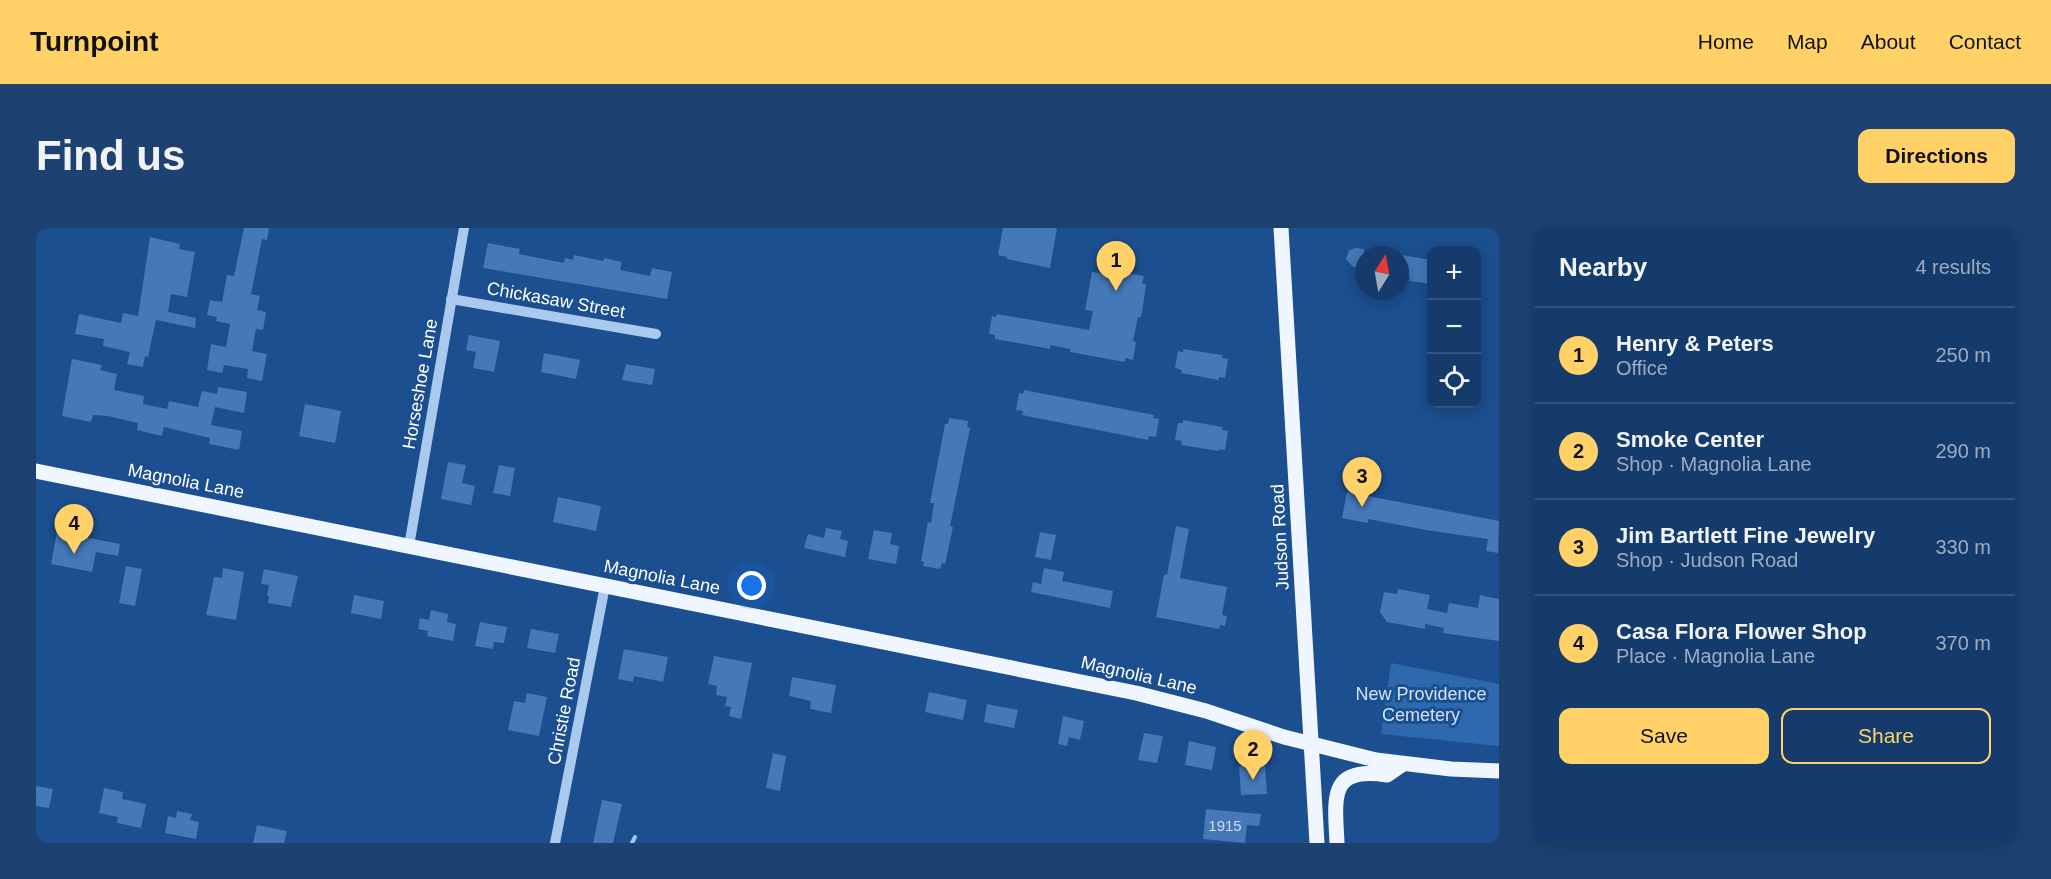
<!DOCTYPE html>
<html lang="en">
<head>
<meta charset="utf-8">
<style>
	body { margin:0; font-family:Helvetica,sans-serif; background:#1d4271; color:#f1f3f6 }
	.controls { position:absolute; right:18px; top:18px; display:grid; overflow:hidden; border-radius:12px; box-shadow:0 3px 15px #0003 }
	.controls button { width:54px; height:54px; display:grid; place-items:center; padding:0; border:0; border-bottom:2px solid #33557e; background:#143b6b; color:#f1f3f6; font:30px sans-serif }
	.compass { position:absolute; left:1319px; top:18px; width:54px; height:54px; border-radius:50%; background:#143b6b; box-shadow:0 3px 15px #0003; rotate:11deg }
	.you { position:absolute; left:716px; top:358px; width:21px; height:21px; margin:-15px; border:4px solid #fff; border-radius:50%; background:#1a73e8; box-shadow:0 0 0 9px #1a73e833 }
	.badge { display:grid; place-items:center; width:39px; height:39px; border-radius:50%; background:#ffd166; color:#111; font-size:20px; font-weight:700 }
	.pin { position:absolute; translate:-50% -50px; filter:drop-shadow(0 2px 3px #0008) }
	.pin::after { content:''; position:absolute; top:32px; width:21px; height:18px; background:inherit; clip-path:polygon(0 0,100% 0,50% 100%) }
	.list { margin:0; padding:0; list-style:none }
	h2 { display:flex; justify-content:space-between; align-items:center; height:78px; margin:0; padding:0 24px; font-size:26px }
	h2 small { font-size:20px; font-weight:400; color:#9dadc1 }
	.list li { display:grid; grid-template-columns:39px 1fr auto; gap:18px; align-items:center; box-sizing:border-box; height:96px; padding:0 24px; border-top:2px solid #33557e }
	.list b { display:block; font-size:22px; white-space:nowrap }
	.list p { margin:0; font-size:20px; white-space:nowrap; color:#9dadc1 }
	.list em { font-size:20px; font-style:normal; color:#9dadc1 }
	.actions { display:flex; gap:12px; padding:18px 24px }
	.actions a { flex:1; padding:14px 0; border:2px solid #ffd166; border-radius:12px; text-align:center; font-size:21px; color:#ffd166 }
	.actions .main { background:#ffd166; color:#111 }
	.icon { flex:none; width:33px; height:33px; fill:none; stroke:currentColor; stroke-width:2; stroke-linecap:round; stroke-linejoin:round }
	.map { position:relative; flex:none; width:1463px; height:615px; overflow:hidden; border-radius:12px }
	header { display:flex; align-items:center; gap:36px; box-sizing:border-box; height:84px; padding:0 30px; background:#ffd166; color:#111 }
	header strong { font-size:28px }
	nav { display:flex; gap:33px; margin-inline-start:auto; font-size:21px }
	.intro { display:flex; align-items:center; justify-content:space-between; box-sizing:border-box; height:144px; padding:0 36px }
	h1 { margin:0; font-size:42px }
	.button { padding:15px 27px; border-radius:12px; background:#ffd166; color:#111; font-size:21px; font-weight:700 }
	main { display:flex; gap:36px; padding:0 36px }
	aside { flex:1; background:#143b6b; border-radius:12px; box-shadow:0 3px 15px #0003 }
	.map>svg:first-child { display:block }
</style>
</head>
<body>
<header>
<strong>Turnpoint</strong>
<nav><a>Home</a><a>Map</a><a>About</a><a>Contact</a></nav>
</header>
<div class="intro"><h1>Find us</h1><a class="button">Directions</a></div>
<main>
<div class="map">
<svg width="1463" height="615" viewBox="0 0 1463 615">
	<rect width="100%" height="100%" fill="#1b4f8f"/>
	<polygon fill="#2e69ad" points="1355,435 1463,456 1463,518 1345,506"/>
	<g fill="none" stroke-linecap="round" stroke-linejoin="round">
		<polyline stroke="#9cc4f0" stroke-width="4" points="596,615 599,609"/>
	</g>
	<g fill="#4478b7">
		<polygon points="208,0 233,0 231,12 226,11 215,66 224,68 221,82 230,84 227,102 220,101 216,123 231,126 226,153 211,150 212,141 188,137 186,145 171,142 175,116 190,119 194,96 180,93 181,89 171,87 174,72 186,74 191,47 198,48"/>
		<polygon points="967,0 1021,0 1014,40 971,31 971,29 962,27"/>
		<polygon points="114,9 144,16 143,21 159,24 151,69 135,66 132,84 160,90 159,100 120,92 112,129 109,128 107,139 91,136 94,124 67,118 68,111 39,106 43,86 85,95 87,85 102,88"/>
		<polygon points="452,15 484,21 483,26 528,35 529,30 537,32 538,27 567,33 568,30 586,34 584,42 614,48 616,40 636,44 631,71 447,40"/>
		<polygon points="1320,20 1328,21 1328,41 1317,39 1310,31 1313,22"/>
		<polygon points="1366,27 1395,32 1395,56 1373,53 1374,49 1364,47"/>
		<polygon points="1065,40 1108,48 1106,56 1110,56 1108,71 1105,89 1102,89 1097,113 1100,114 1097,132 1089,130 1089,134 1034,124 1034,121 1014,117 1014,121 993,117 959,111 959,107 953,106 956,88 960,89 961,86 1053,102 1057,83 1049,82 1056,44 1064,45"/>
		<polygon points="433,107 464,113 458,144 437,140 440,124 430,122"/>
		<polygon points="1147,121 1186,127 1186,130 1192,131 1189,150 1183,149 1183,152 1145,145 1146,142 1139,140 1142,123 1147,124"/>
		<polygon points="508,125 544,132 540,151 505,144"/>
		<polygon points="36,131 66,137 64,142 81,146 78,162 108,168 107,176 131,181 133,173 162,179 166,163 181,166 182,159 211,164 208,185 179,179 175,197 206,203 203,222 173,216 174,210 128,199 126,208 101,202 102,195 72,188 57,187 55,194 26,188"/>
		<polygon points="590,136 619,141 616,157 586,152"/>
		<polygon points="988,162 1118,187 1117,190 1123,191 1120,209 1113,208 1112,212 986,187 987,183 980,182 983,165 987,166"/>
		<polygon points="269,176 305,183 299,215 263,208"/>
		<polygon points="913,190 932,193 931,199 934,200 914,298 917,299 909,336 906,335 904,341 887,338 888,334 885,333 892,294 895,295 898,275 894,275 909,196 912,196"/>
		<polygon points="1147,192 1186,199 1186,202 1192,203 1189,222 1183,221 1183,223 1145,217 1146,213 1139,212 1142,195 1147,195"/>
		<polygon points="412,234 430,237 426,255 439,258 435,277 405,271"/>
		<polygon points="463,237 479,240 474,268 457,265"/>
		<polygon points="1311,264 1463,293 1462,325 1450,323 1452,311 1390,302 1332,291 1332,295 1306,290"/>
		<polygon points="522,269 565,278 560,303 517,294"/>
		<polygon points="1140,298 1153,301 1144,350 1191,359 1186,387 1191,388 1189,398 1184,397 1183,401 1120,389 1128,347 1131,347"/>
		<polygon points="790,300 806,303 804,311 812,313 809,329 768,320 772,306 788,310"/>
		<polygon points="838,302 856,305 854,316 863,318 860,336 832,331"/>
		<polygon points="21,304 84,316 82,328 60,324 56,344 15,336"/>
		<polygon points="1004,304 1020,307 1015,332 999,329"/>
		<polygon points="90,338 106,341 99,378 83,375"/>
		<polygon points="187,340 208,344 200,392 170,387 178,349 186,350"/>
		<polygon points="1008,340 1028,344 1026,353 1077,363 1074,380 995,364 997,354 1005,356"/>
		<polygon points="228,341 262,348 255,379 232,375 233,368 231,368 233,357 225,356"/>
		<polygon points="1362,361 1394,367 1391,381 1411,385 1413,375 1442,380 1444,367 1463,371 1463,413 1407,405 1408,400 1389,396 1389,401 1351,394 1344,384 1348,364 1361,366"/>
		<polygon points="318,367 348,373 345,391 315,385"/>
		<polygon points="395,382 412,386 411,394 420,396 417,413 391,408 392,403 382,401 384,390 393,392"/>
		<polygon points="444,394 471,399 468,415 458,414 457,421 439,418"/>
		<polygon points="495,401 523,406 519,425 491,420"/>
		<polygon points="588,421 632,429 627,454 598,448 597,454 582,451"/>
		<polygon points="678,428 716,435 705,491 693,488 695,479 689,478 691,469 680,467 681,458 672,456"/>
		<polygon points="756,449 800,457 795,485 774,481 775,473 753,468"/>
		<polygon points="893,464 931,472 927,492 889,484"/>
		<polygon points="491,465 511,469 503,508 472,502 478,473 489,475"/>
		<polygon points="951,476 982,482 978,500 948,494"/>
		<polygon points="1027,488 1048,493 1044,512 1033,509 1031,518 1022,516"/>
		<polygon points="1108,505 1127,508 1121,535 1102,532"/>
		<polygon points="1153,513 1180,519 1176,542 1149,537"/>
		<polygon points="737,525 750,528 744,563 730,560"/>
		<polygon points="1229,537 1231,566 1205,567 1203,538"/>
		<polygon points="0,558 17,561 13,580 0,578"/>
		<polygon points="68,560 87,564 86,571 110,576 105,600 81,595 82,589 63,585"/>
		<polygon points="566,572 586,576 577,615 557,615"/>
		<polygon points="1170,581 1225,586 1223,598 1211,597 1209,615 1167,611"/>
		<polygon points="141,583 156,586 154,592 163,594 160,611 129,605 132,588 140,590"/>
		<polygon points="221,597 251,603 248,615 217,615"/>
	</g>
	<g fill="none" stroke-linecap="round" stroke-linejoin="round">
		<g stroke="#a9c9ee" stroke-width="10">
			<polyline points="415,71 620,106"/>
			<polyline points="373,318 428,0"/>
			<polyline points="519,615 569,358"/>
		</g>
		<g stroke="#f0f6ff" stroke-width="15">
			<polyline points="1245,0 1281,615"/>
			<polyline points="0,243 1100,465 1170,483 1248,509 1340,532 1415,541 1463,543"/>
			<path d="M1301 615C1299 570 1292 538 1351 547L1367 536"/>
		</g>
	</g>
	<g text-anchor="middle" stroke-width="6" stroke-linejoin="round" paint-order="stroke">
		<g font-size="15" fill="#d0dded">
			<text x="1189" y="603">1915</text>
		</g>
		<g font-size="18" fill="#fff" stroke="#1b4f8f">
			<text transform="translate(520 72) rotate(10)" y="6">Chickasaw Street</text>
			<text transform="translate(384 156) rotate(-80)" y="6">Horseshoe Lane</text>
			<text transform="translate(150 253) rotate(11)" y="6">Magnolia Lane</text>
			<text transform="translate(1244 309) rotate(-93)" y="6">Judson Road</text>
			<text transform="translate(626 349) rotate(11)" y="6">Magnolia Lane</text>
			<text transform="translate(1103 447) rotate(13)" y="6">Magnolia Lane</text>
			<text transform="translate(528 483) rotate(-79)" y="6">Christie Road</text>
		</g>
		<g font-size="18" fill="#cfe3fa" stroke="#1b4f8f">
			<text x="1385" y="472">New Providence<tspan x="1385" dy="21">Cemetery</tspan></text>
		</g>
	</g>
</svg>
<div class="controls">
<button>+</button>
<button>−</button>
<button><svg class="icon" aria-label="locate" viewBox="0 0 24 24"><circle cx="12" cy="12" r="6"/><path d="M12 2v4M12 18v4M2 12h4M18 12h4"/></svg></button>
</div>
<svg class="compass" viewBox="-18 -18 36 36"><path d="M0-13l5 13h-10z" fill="#e53935"/><path d="M0 13l5-13h-10z" fill="#9dadc1"/></svg>
<div class="you"></div>
<div class="pin badge" style="left:1080px;top:63px">1</div>
<div class="pin badge" style="left:1217px;top:552px">2</div>
<div class="pin badge" style="left:1326px;top:279px">3</div>
<div class="pin badge" style="left:38px;top:326px">4</div>
</div>
<aside>
<h2>Nearby<small>4 results</small></h2>
<ul class="list">
<li><span class="badge">1</span><div><b>Henry &amp; Peters</b><p>Office</p></div><em>250 m</em></li>
<li><span class="badge">2</span><div><b>Smoke Center</b><p>Shop · Magnolia Lane</p></div><em>290 m</em></li>
<li><span class="badge">3</span><div><b>Jim Bartlett Fine Jewelry</b><p>Shop · Judson Road</p></div><em>330 m</em></li>
<li><span class="badge">4</span><div><b>Casa Flora Flower Shop</b><p>Place · Magnolia Lane</p></div><em>370 m</em></li>
</ul>
<div class="actions"><a class="main">Save</a><a>Share</a></div>
</aside>
</main>
</body>
</html>
